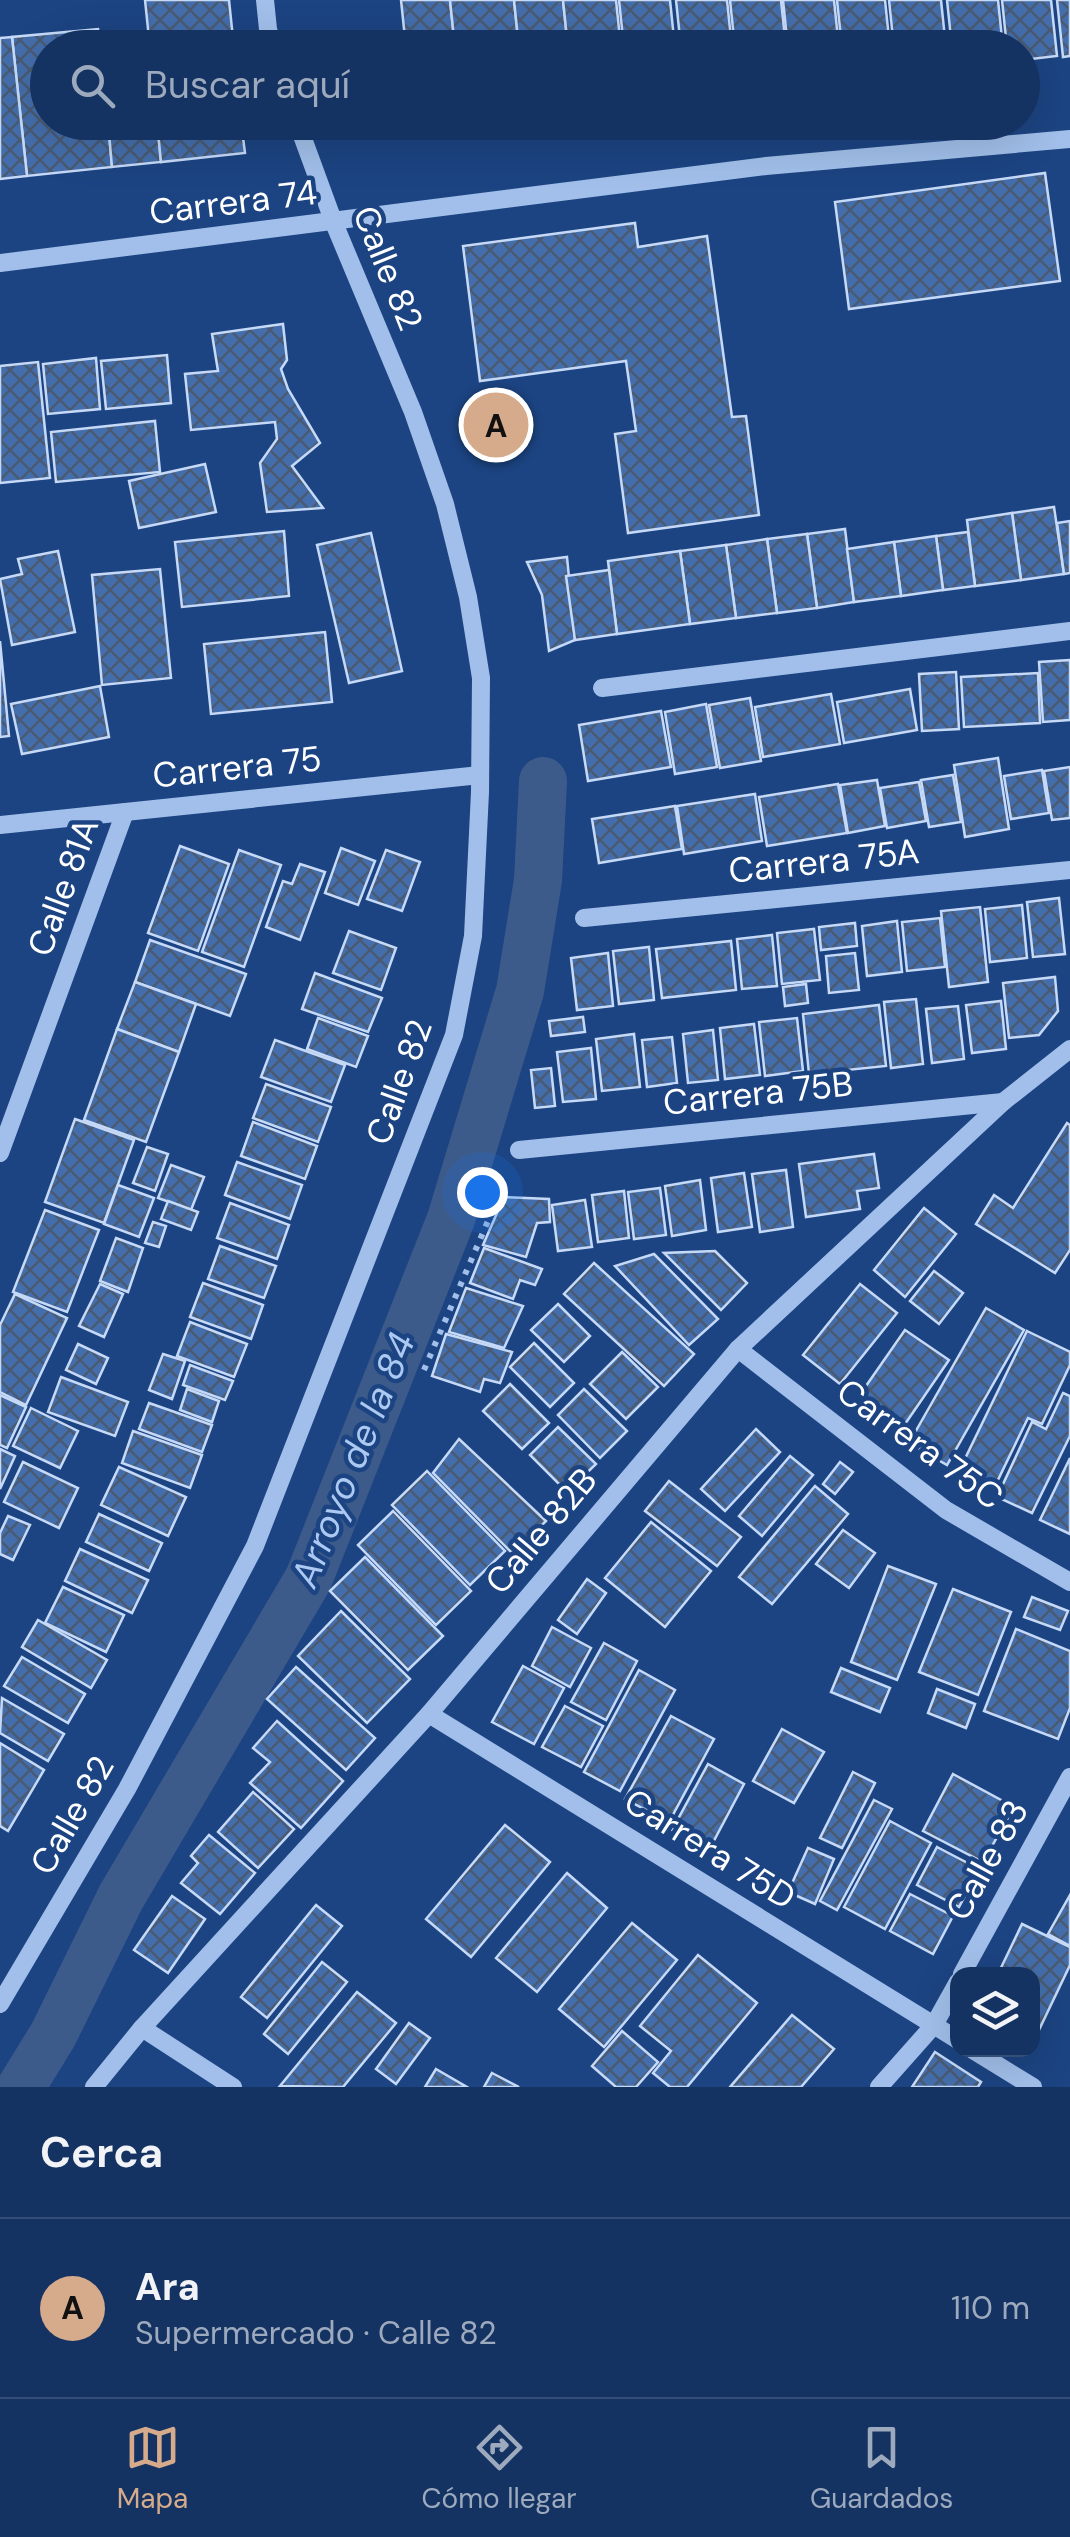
<!DOCTYPE html>
<html lang="es">
<head>
<meta charset="utf-8">
<style>
	body { margin:0; font-family:"DM Sans",sans-serif; background:#1e3b68; color:#f1f3f6 }
	.controls { position:absolute; right:30px; bottom:30px; display:grid; overflow:hidden; border-radius:20px; box-shadow:0 10px 40px #0002 }
	.controls button { width:90px; height:90px; display:grid; place-items:center; padding:0; border:0; border-bottom:2px solid #344e77; background:#153362; color:#f1f3f6; font:50px sans-serif }
	.you { position:absolute; left:482px; top:1192px; width:35px; height:35px; margin:-25px; border:8px solid #fff; border-radius:50%; background:#1a73e8; box-shadow:0 0 0 15px #1a73e833 }
	.badge { display:grid; place-items:center; width:65px; height:65px; border-radius:50%; background:#d6ab8b; color:#111; font-size:32px; font-weight:700 }
	.pin { position:absolute; translate:-50% -50%; border:5px solid #fff; box-shadow:0 2px 10px #0006 }
	.list { margin:0; padding:0; list-style:none }
	h2 { display:flex; justify-content:space-between; align-items:center; height:130px; margin:0; padding:0 40px; font-size:42px }
	h2 small { font-size:32px; font-weight:400; color:#9daabe }
	.list li { display:grid; grid-template-columns:65px 1fr auto; gap:30px; align-items:center; box-sizing:border-box; height:180px; padding:0 40px; border-top:2px solid #344e77 }
	.list b { display:block; font-size:38px; white-space:nowrap }
	.list p { margin:0; font-size:32px; white-space:nowrap; color:#9daabe }
	.list em { font-size:32px; font-style:normal; color:#9daabe }
	.icon { flex:none; width:55px; height:55px; fill:none; stroke:currentColor; stroke-width:2; stroke-linecap:round; stroke-linejoin:round }
	.map { position:relative; flex:none; width:1070px; height:2087px; overflow:hidden }
	.search { position:absolute; background:#153362; box-shadow:0 10px 40px #0002; left:30px; right:30px; top:30px; height:110px; display:flex; align-items:center; gap:25px; box-sizing:border-box; padding:0 35px; border-radius:55px; color:#9daabe; font-size:38px }
	.sheet { height:310px; background:#153362 }
	nav { display:flex; justify-content:space-around; align-items:center; box-sizing:border-box; height:140px; border-top:2px solid #344e77; background:#153362; font-size:28px; color:#9daabe }
	nav a { display:grid; justify-items:center; gap:5px }
	nav .on { color:#d6ab8b }
	.map>svg:first-child { display:block }
</style>
</head>
<body>
<div class="map">
<svg width="1070" height="2087" viewBox="0 0 1070 2087">
	<defs>
		<pattern id="building-cross-hatch" width="8" height="8" patternUnits="userSpaceOnUse" patternTransform="scale(2.5)"><rect width="8" height="8" fill="#446eab"/><path d="M0 0l8 8M0 8l8-8" fill="none" stroke="#495a72"/></pattern>
	</defs>
	<rect width="100%" height="100%" fill="#1c4482"/>
	<g fill="none" stroke-linecap="round" stroke-linejoin="round">
		<polyline stroke="#3d5b8a" stroke-width="48" points="21,2087 53,2035 121,1897 309,1578 451,1219 520,991 538,880 543,781"/>
	</g>
	<g fill="url(#building-cross-hatch)" stroke="#c6daf8" stroke-width="2.5">
		<polygon points="145,0 229,0 234,48 150,48"/>
		<polygon points="401,0 450,0 455,48 406,48"/>
		<polygon points="450,0 514,0 519,48 455,48"/>
		<polygon points="514,0 563,0 568,48 519,48"/>
		<polygon points="563,0 616,0 621,48 568,48"/>
		<polygon points="619,0 670,0 675,48 624,48"/>
		<polygon points="676,0 727,0 732,48 681,48"/>
		<polygon points="730,0 781,0 786,48 735,48"/>
		<polygon points="783,0 834,0 839,48 788,48"/>
		<polygon points="837,0 885,0 890,48 842,48"/>
		<polygon points="889,0 941,0 946,48 894,48"/>
		<polygon points="947,0 998,0 1003,48 952,48"/>
		<polygon points="1002,0 1051,0 1057,56 1022,60 1022,48 1007,48"/>
		<polygon points="1057,0 1070,0 1070,56 1063,57"/>
		<polygon points="98,29 100,48 48,48 48,122 108,122 112,167 27,176 12,37"/>
		<polygon points="12,37 27,176 0,179 0,38"/>
		<polygon points="149,38 150,48 100,48 100,44"/>
		<polygon points="108,122 157,122 161,162 112,167"/>
		<polygon points="157,122 241,122 245,153 161,162"/>
		<polygon points="414,122 458,122 415,128"/>
		<polygon points="1045,173 1060,281 849,309 835,202"/>
		<polygon points="635,223 638,247 707,236 732,417 746,416 759,515 628,533 615,434 636,431 626,361 480,381 463,246"/>
		<polygon points="283,324 287,360 281,369 288,389 320,443 292,466 323,508 267,512 260,463 277,439 275,422 191,430 185,374 218,371 212,334"/>
		<polygon points="167,355 171,403 106,409 101,361"/>
		<polygon points="96,358 100,409 48,414 43,364"/>
		<polygon points="38,362 50,478 0,483 0,366"/>
		<polygon points="155,421 160,472 56,482 51,432"/>
		<polygon points="205,464 216,512 139,528 129,481"/>
		<polygon points="1054,507 1064,574 1021,580 1012,513"/>
		<polygon points="1012,513 1021,580 975,586 967,520"/>
		<polygon points="1070,521 1070,573 1064,574 1057,523"/>
		<polygon points="845,529 854,602 817,608 807,534"/>
		<polygon points="284,531 289,596 182,607 175,542"/>
		<polygon points="968,532 975,586 943,590 936,536"/>
		<polygon points="371,533 402,671 349,683 317,545"/>
		<polygon points="807,534 817,608 777,613 767,539"/>
		<polygon points="936,536 943,590 901,596 894,542"/>
		<polygon points="767,539 777,613 736,618 726,545"/>
		<polygon points="894,542 901,596 854,602 847,549"/>
		<polygon points="726,545 736,618 690,624 680,551"/>
		<polygon points="58,551 75,632 12,645 0,579 22,574 18,559"/>
		<polygon points="680,551 690,624 617,634 608,561"/>
		<polygon points="567,557 575,640 549,651 542,595 527,562"/>
		<polygon points="160,569 171,678 102,685 92,575"/>
		<polygon points="609,570 617,634 575,640 566,576"/>
		<polygon points="325,632 332,702 211,714 204,644"/>
		<polygon points="0,641 9,736 0,737"/>
		<polygon points="1070,660 1070,720 1043,722 1039,662"/>
		<polygon points="956,672 959,729 922,731 919,674"/>
		<polygon points="1038,673 1040,723 964,727 961,677"/>
		<polygon points="100,686 109,737 22,754 11,704"/>
		<polygon points="910,689 917,730 844,743 837,702"/>
		<polygon points="831,694 840,744 763,757 755,707"/>
		<polygon points="750,698 761,761 720,768 709,705"/>
		<polygon points="706,704 717,767 675,774 665,712"/>
		<polygon points="661,711 671,767 588,781 579,725"/>
		<polygon points="998,758 1009,829 965,837 954,765"/>
		<polygon points="1070,767 1070,818 1052,820 1044,771"/>
		<polygon points="1042,770 1049,813 1011,819 1004,776"/>
		<polygon points="953,775 961,822 929,827 921,780"/>
		<polygon points="877,780 885,826 848,833 840,785"/>
		<polygon points="919,782 926,821 887,828 880,788"/>
		<polygon points="838,784 847,833 767,846 759,797"/>
		<polygon points="755,794 762,841 684,854 677,806"/>
		<polygon points="675,806 682,849 599,863 592,819"/>
		<polygon points="180,846 229,864 198,951 148,933"/>
		<polygon points="341,848 375,861 358,905 325,893"/>
		<polygon points="239,850 281,865 244,967 202,952"/>
		<polygon points="386,850 420,862 402,911 367,899"/>
		<polygon points="300,864 325,872 300,940 266,927 283,881 292,884"/>
		<polygon points="1059,898 1065,954 1033,957 1027,902"/>
		<polygon points="1022,905 1027,958 990,962 985,909"/>
		<polygon points="980,907 988,982 949,987 941,911"/>
		<polygon points="940,918 945,967 907,971 902,922"/>
		<polygon points="897,921 902,972 867,976 862,926"/>
		<polygon points="855,923 857,946 821,950 819,927"/>
		<polygon points="814,929 820,980 782,984 777,933"/>
		<polygon points="349,931 396,948 381,990 333,973"/>
		<polygon points="772,935 777,986 742,989 737,939"/>
		<polygon points="150,940 246,974 230,1016 135,982"/>
		<polygon points="731,941 736,990 662,998 656,949"/>
		<polygon points="649,947 654,1000 619,1004 613,951"/>
		<polygon points="608,953 613,1006 577,1010 571,958"/>
		<polygon points="855,953 859,990 829,993 826,956"/>
		<polygon points="315,973 382,998 368,1032 302,1009"/>
		<polygon points="1055,977 1058,1011 1039,1035 1009,1038 1003,983"/>
		<polygon points="135,982 196,1004 179,1052 117,1029"/>
		<polygon points="806,984 808,1003 785,1006 783,987"/>
		<polygon points="916,999 923,1064 891,1068 884,1002"/>
		<polygon points="1001,1001 1006,1049 972,1053 966,1005"/>
		<polygon points="879,1005 886,1066 809,1074 803,1014"/>
		<polygon points="958,1006 964,1059 932,1063 926,1009"/>
		<polygon points="583,1017 585,1032 551,1036 549,1021"/>
		<polygon points="318,1018 368,1036 356,1067 307,1049"/>
		<polygon points="797,1018 803,1071 765,1076 759,1022"/>
		<polygon points="754,1024 760,1075 725,1079 720,1028"/>
		<polygon points="117,1029 179,1052 146,1142 84,1120"/>
		<polygon points="713,1030 718,1080 688,1083 683,1034"/>
		<polygon points="634,1034 640,1087 602,1091 596,1039"/>
		<polygon points="672,1037 677,1083 647,1087 642,1040"/>
		<polygon points="275,1040 345,1065 331,1102 261,1077"/>
		<polygon points="591,1048 596,1099 563,1102 557,1052"/>
		<polygon points="551,1068 555,1106 535,1108 531,1070"/>
		<polygon points="266,1084 331,1107 318,1142 253,1118"/>
		<polygon points="75,1119 134,1140 104,1223 45,1202"/>
		<polygon points="253,1122 317,1146 305,1179 241,1156"/>
		<polygon points="1067,1123 1070,1125 1070,1250 1055,1273 976,1224 994,1195 1013,1208"/>
		<polygon points="147,1147 168,1154 155,1191 133,1183"/>
		<polygon points="874,1154 879,1188 857,1191 860,1209 806,1217 799,1164"/>
		<polygon points="237,1162 302,1185 290,1219 225,1195"/>
		<polygon points="171,1165 204,1177 191,1210 158,1198"/>
		<polygon points="786,1170 793,1227 760,1232 752,1174"/>
		<polygon points="744,1173 752,1227 718,1232 711,1178"/>
		<polygon points="700,1180 706,1230 672,1236 665,1186"/>
		<polygon points="118,1185 154,1198 139,1237 104,1224"/>
		<polygon points="660,1188 666,1235 634,1239 628,1192"/>
		<polygon points="624,1191 629,1238 598,1242 592,1195"/>
		<polygon points="504,1197 549,1199 550,1222 537,1223 526,1257 483,1245"/>
		<polygon points="585,1200 592,1247 558,1251 552,1205"/>
		<polygon points="168,1201 198,1212 191,1230 161,1219"/>
		<polygon points="230,1203 289,1225 277,1259 217,1238"/>
		<polygon points="924,1208 956,1234 905,1297 874,1270"/>
		<polygon points="45,1210 99,1230 67,1312 13,1292"/>
		<polygon points="153,1222 166,1226 159,1247 145,1243"/>
		<polygon points="116,1238 143,1248 128,1292 100,1281"/>
		<polygon points="220,1246 276,1266 264,1298 208,1279"/>
		<polygon points="484,1248 542,1269 535,1285 520,1280 513,1299 470,1283"/>
		<polygon points="715,1251 747,1283 721,1310 664,1253"/>
		<polygon points="654,1254 718,1319 689,1345 615,1266"/>
		<polygon points="594,1263 694,1354 664,1386 564,1294"/>
		<polygon points="934,1271 963,1293 939,1324 910,1301"/>
		<polygon points="203,1283 263,1305 251,1339 190,1317"/>
		<polygon points="100,1284 123,1294 104,1337 79,1326"/>
		<polygon points="860,1284 897,1313 840,1384 803,1355"/>
		<polygon points="466,1288 523,1306 504,1348 449,1332"/>
		<polygon points="15,1294 67,1318 26,1405 0,1392 0,1325"/>
		<polygon points="558,1304 590,1336 564,1362 531,1330"/>
		<polygon points="986,1308 1024,1330 947,1465 909,1443"/>
		<polygon points="190,1322 247,1344 234,1377 177,1356"/>
		<polygon points="905,1330 949,1360 903,1427 859,1396"/>
		<polygon points="1027,1331 1070,1352 1070,1365 1042,1424 1028,1418 995,1486 960,1469"/>
		<polygon points="446,1334 512,1352 500,1383 484,1379 480,1392 432,1376"/>
		<polygon points="534,1343 574,1383 550,1407 510,1367"/>
		<polygon points="78,1344 108,1358 96,1384 66,1370"/>
		<polygon points="622,1352 658,1387 626,1419 590,1384"/>
		<polygon points="163,1354 185,1361 172,1399 149,1390"/>
		<polygon points="190,1365 233,1381 225,1400 183,1385"/>
		<polygon points="61,1377 128,1402 115,1436 48,1412"/>
		<polygon points="510,1384 549,1423 522,1449 483,1411"/>
		<polygon points="187,1389 219,1401 212,1422 180,1410"/>
		<polygon points="584,1389 627,1431 600,1458 558,1415"/>
		<polygon points="1063,1393 1070,1396 1070,1436 1032,1513 997,1497 1032,1422 1046,1429"/>
		<polygon points="0,1395 26,1407 7,1448 0,1445"/>
		<polygon points="149,1403 212,1425 202,1452 139,1429"/>
		<polygon points="31,1408 78,1431 60,1468 13,1446"/>
		<polygon points="558,1427 596,1464 567,1492 530,1455"/>
		<polygon points="756,1429 780,1452 725,1511 701,1489"/>
		<polygon points="133,1431 202,1455 190,1488 122,1463"/>
		<polygon points="459,1439 546,1521 513,1554 433,1473"/>
		<polygon points="0,1449 15,1456 0,1489"/>
		<polygon points="790,1456 813,1475 762,1536 739,1516"/>
		<polygon points="1070,1458 1070,1534 1040,1520"/>
		<polygon points="23,1462 78,1488 59,1528 4,1502"/>
		<polygon points="840,1462 853,1472 835,1494 823,1484"/>
		<polygon points="119,1467 186,1497 168,1536 101,1505"/>
		<polygon points="427,1471 505,1551 470,1585 392,1505"/>
		<polygon points="669,1481 741,1537 717,1566 645,1511"/>
		<polygon points="815,1486 848,1514 772,1604 739,1577"/>
		<polygon points="393,1511 471,1591 436,1625 358,1545"/>
		<polygon points="99,1514 162,1543 149,1571 86,1542"/>
		<polygon points="8,1516 30,1525 13,1560 0,1554 0,1533"/>
		<polygon points="651,1522 711,1571 665,1627 605,1578"/>
		<polygon points="843,1530 875,1553 849,1588 816,1564"/>
		<polygon points="80,1549 148,1580 132,1613 65,1581"/>
		<polygon points="365,1557 443,1636 408,1670 330,1591"/>
		<polygon points="888,1566 936,1584 897,1680 851,1662"/>
		<polygon points="587,1579 606,1593 577,1634 558,1620"/>
		<polygon points="63,1587 124,1615 106,1652 45,1623"/>
		<polygon points="953,1589 1011,1612 978,1695 919,1672"/>
		<polygon points="1032,1597 1068,1611 1060,1630 1024,1617"/>
		<polygon points="341,1611 410,1679 367,1723 298,1656"/>
		<polygon points="38,1620 107,1660 91,1688 22,1647"/>
		<polygon points="552,1627 591,1648 570,1687 532,1666"/>
		<polygon points="1016,1629 1070,1651 1070,1708 1058,1739 984,1711"/>
		<polygon points="604,1643 637,1661 606,1720 571,1702"/>
		<polygon points="22,1657 85,1694 68,1723 4,1686"/>
		<polygon points="523,1666 564,1688 534,1744 492,1722"/>
		<polygon points="296,1667 375,1738 346,1770 267,1699"/>
		<polygon points="841,1668 890,1688 880,1712 831,1692"/>
		<polygon points="639,1670 675,1690 620,1791 584,1772"/>
		<polygon points="937,1689 975,1704 966,1728 928,1713"/>
		<polygon points="2,1698 64,1734 48,1761 0,1733"/>
		<polygon points="565,1706 603,1726 581,1767 542,1747"/>
		<polygon points="671,1716 714,1739 669,1822 625,1799"/>
		<polygon points="277,1721 343,1781 301,1828 250,1783 270,1762 253,1748"/>
		<polygon points="782,1729 824,1752 794,1803 753,1781"/>
		<polygon points="0,1743 44,1770 8,1831 0,1826"/>
		<polygon points="708,1764 744,1784 709,1850 672,1830"/>
		<polygon points="853,1772 875,1783 842,1848 820,1838"/>
		<polygon points="953,1774 1014,1807 983,1862 923,1831"/>
		<polygon points="253,1792 294,1829 258,1868 218,1832"/>
		<polygon points="874,1800 892,1809 837,1910 820,1901"/>
		<polygon points="890,1821 931,1843 885,1929 844,1907"/>
		<polygon points="505,1825 550,1862 471,1957 426,1919"/>
		<polygon points="209,1835 255,1873 220,1914 181,1883 198,1863 191,1856"/>
		<polygon points="937,1847 979,1869 959,1907 917,1885"/>
		<polygon points="808,1848 834,1859 815,1904 788,1892"/>
		<polygon points="567,1873 607,1908 537,1992 496,1958"/>
		<polygon points="910,1894 953,1916 933,1954 890,1931"/>
		<polygon points="1070,1895 1070,1946 1048,1934"/>
		<polygon points="172,1896 205,1919 168,1973 134,1950"/>
		<polygon points="316,1905 342,1926 267,2018 241,1997"/>
		<polygon points="632,1923 677,1960 604,2047 559,2009"/>
		<polygon points="1022,1924 1070,1947 1070,1965 1038,2032 1032,2029 1032,1974 998,1974"/>
		<polygon points="698,1955 757,2003 687,2087 670,2087 653,2073 671,2051 640,2026"/>
		<polygon points="322,1962 347,1982 288,2054 264,2034"/>
		<polygon points="357,1992 396,2023 343,2087 280,2086"/>
		<polygon points="792,2015 834,2049 801,2087 730,2087"/>
		<polygon points="409,2023 430,2038 396,2084 376,2069"/>
		<polygon points="622,2031 658,2062 636,2087 616,2087 592,2066"/>
		<polygon points="935,2052 981,2082 978,2087 912,2087"/>
		<polygon points="436,2069 467,2087 425,2087"/>
		<polygon points="492,2073 519,2087 484,2087"/>
	</g>
	<g fill="none" stroke-linecap="round" stroke-linejoin="round">
		<polyline stroke="#a1bfea" stroke-width="6" stroke-dasharray="5 8" stroke-linecap="butt" points="424,1370 506,1179"/>
		<g stroke="#a1bfea" stroke-width="18">
			<polyline points="265,0 268,29 273,48"/>
			<polyline points="0,263 766,166 1070,139"/>
			<polyline points="602,688 1070,631"/>
			<polyline points="0,825 480,775"/>
			<polyline points="584,918 1070,870"/>
			<polyline points="519,1150 1003,1102"/>
			<polyline points="0,1153 125,812"/>
			<polyline points="738,1349 946,1510 1070,1582"/>
			<polyline points="429,1714 958,2040"/>
			<polyline points="962,1974 1070,1777"/>
			<polyline points="0,2004 127,1789 255,1546 454,1035 473,936 480,792 481,678 468,597 445,504 413,412 334,223 297,122"/>
			<polyline points="142,2028 233,2087"/>
			<polyline points="973,2050 1033,2087"/>
			<polyline points="94,2087 142,2028 429,1714 738,1349 1003,1102 1070,1049"/>
			<polyline points="879,2087 934,2025 958,1982"/>
		</g>
	</g>
	<g text-anchor="middle" stroke-width="9" stroke-linejoin="round" paint-order="stroke">
		<g font-size="35" fill="#fff" stroke="#1c4482">
			<text transform="translate(233 202) rotate(-7)" y="12">Carrera 74</text>
			<text transform="translate(388 268) rotate(68)" y="12">Calle 82</text>
			<text transform="translate(237 767) rotate(-6)" y="12">Carrera 75</text>
			<text transform="translate(824 861) rotate(-6)" y="12">Carrera 75A</text>
			<text transform="translate(63 887) rotate(-70)" y="12">Calle 81A</text>
			<text transform="translate(399 1082) rotate(-70)" y="12">Calle 82</text>
			<text transform="translate(758 1093) rotate(-6)" y="12">Carrera 75B</text>
			<text transform="translate(920 1444) rotate(36)" y="12">Carrera 75C</text>
			<text transform="translate(541 1531) rotate(-50)" y="12">Calle 82B</text>
			<text transform="translate(72 1815) rotate(-60)" y="12">Calle 82</text>
			<text transform="translate(710 1849) rotate(32)" y="12">Carrera 75D</text>
			<text transform="translate(987 1860) rotate(-61)" y="12">Calle 83</text>
		</g>
		<g font-size="38" font-style="italic" fill="#acc9f2" stroke="#1c4482">
			<text transform="translate(353 1460) rotate(-68)" y="13">Arroyo de la 84</text>
		</g>
	</g>
</svg>
<div class="controls">
<button><svg class="icon" aria-label="layers" viewBox="0 0 24 24"><path d="M12 4l9 5-9 5-9-5zM3 14l9 5 9-5"/></svg></button>
</div>
<div class="you"></div>
<div class="pin badge" style="left:496px;top:425px">A</div>
<div class="search"><svg class="icon" aria-label="search" viewBox="0 0 24 24"><circle cx="10" cy="10" r="6"/><path d="M15 15l6 6"/></svg>Buscar aquí</div>
</div>
<section class="sheet">
<h2>Cerca<small></small></h2>
<ul class="list">
<li><span class="badge">A</span><div><b>Ara</b><p>Supermercado · Calle 82</p></div><em>110 m</em></li>
</ul>
</section>
<nav>
<a class="on"><svg class="icon" aria-label="map" viewBox="0 0 24 24"><path d="M3 6l6-2 6 2 6-2v14l-6 2-6-2-6 2zM9 4v14M15 6v14"/></svg>Mapa</a>
<a><svg class="icon" aria-label="directions" viewBox="0 0 24 24"><path d="M12 3l9 9-9 9-9-9zM9 14v-3h6M13 9l2 2-2 2"/></svg>Cómo llegar</a>
<a><svg class="icon" aria-label="saved" viewBox="0 0 24 24"><path d="M7 4h10v16l-5-4-5 4z"/></svg>Guardados</a>
</nav>
</body>
</html>
